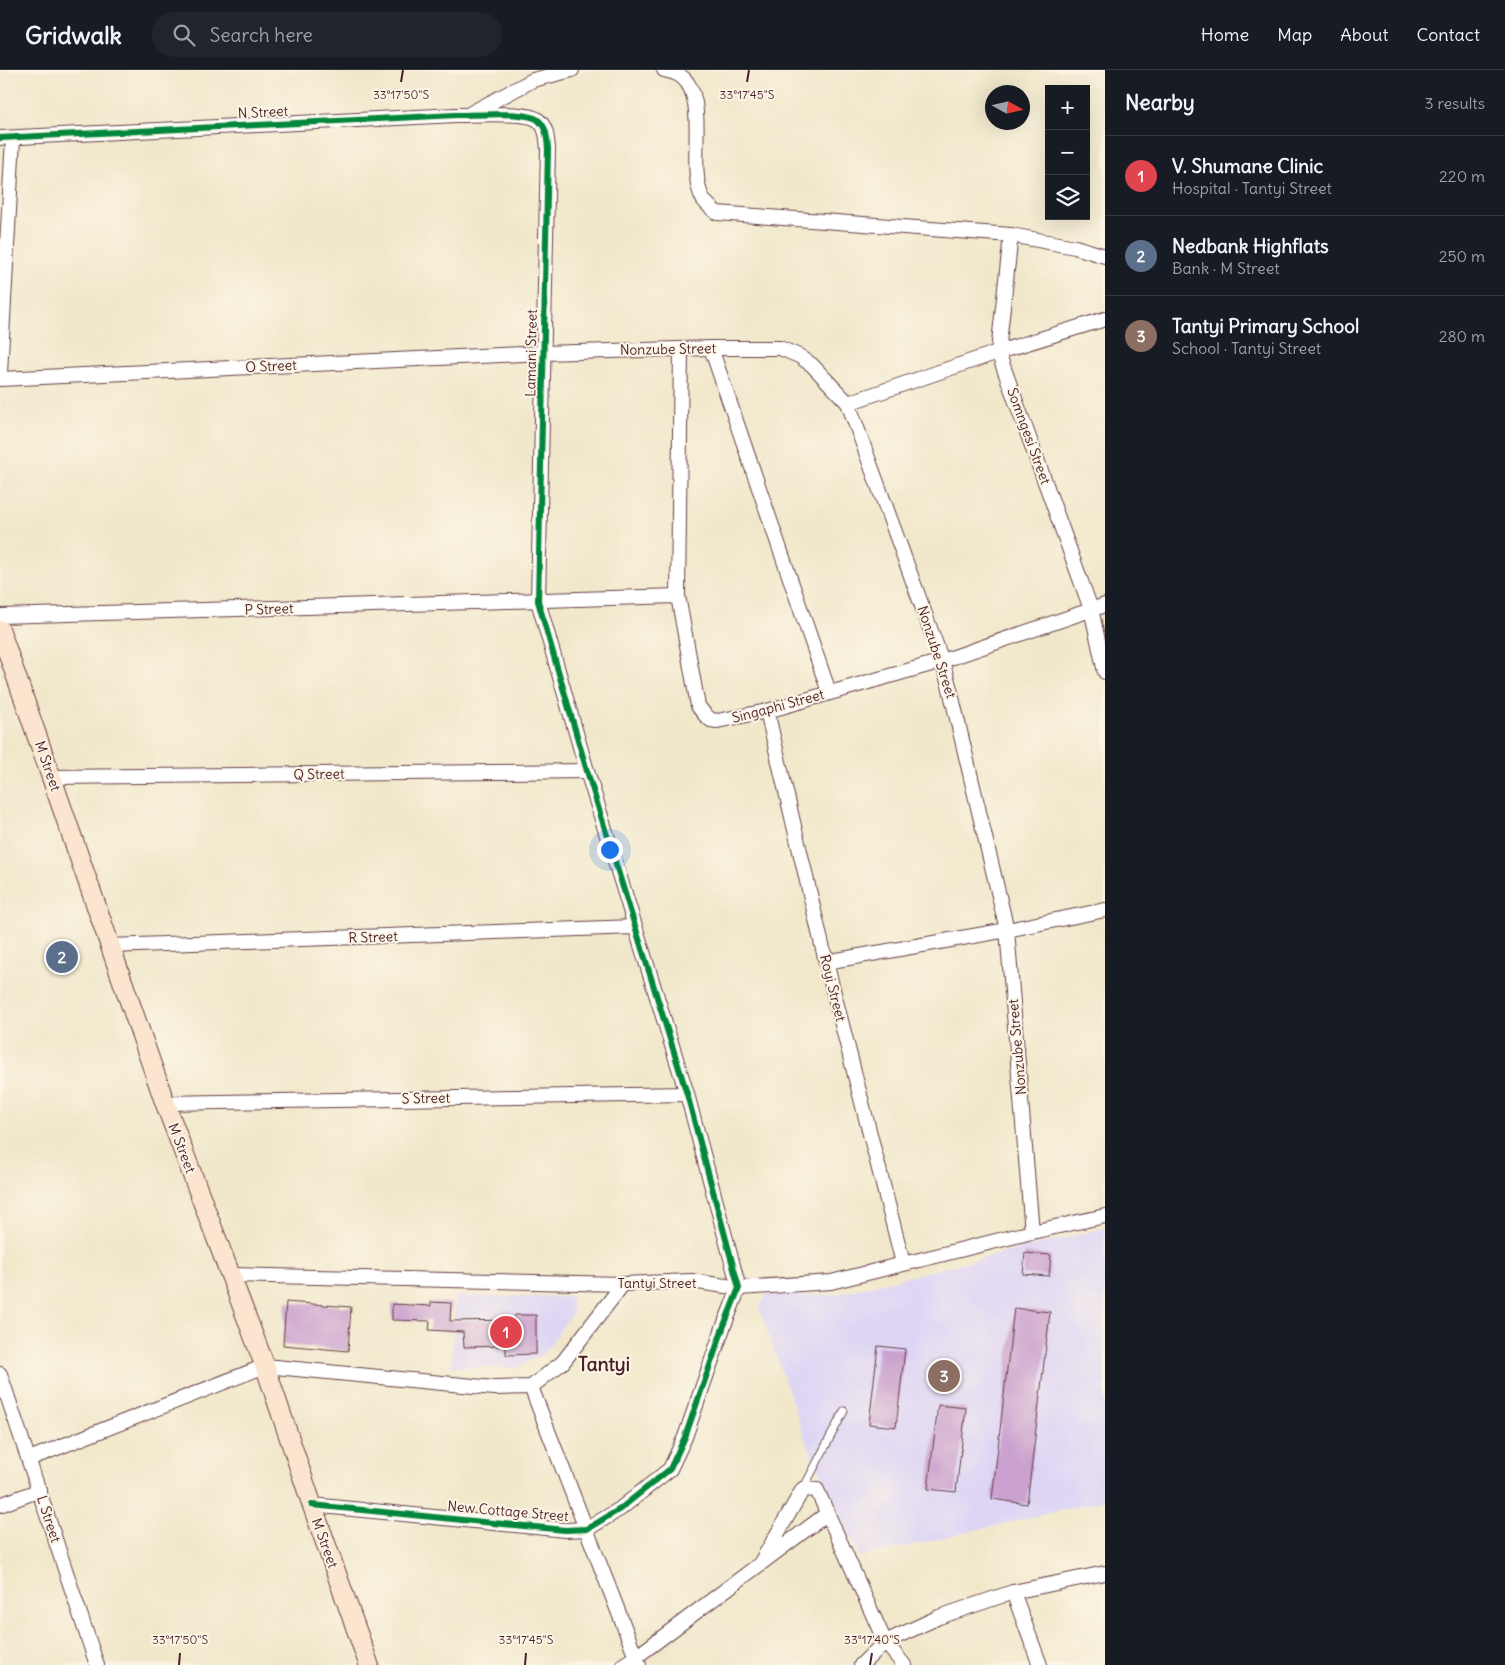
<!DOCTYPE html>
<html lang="en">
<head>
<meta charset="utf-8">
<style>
	body { margin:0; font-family:Delius,sans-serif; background:#20242c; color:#f1f3f6 }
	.controls { position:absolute; right:15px; top:15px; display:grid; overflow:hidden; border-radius:0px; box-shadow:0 5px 20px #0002 }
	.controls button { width:45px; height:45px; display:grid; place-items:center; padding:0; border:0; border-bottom:1px solid #363941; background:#171b24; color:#f1f3f6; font:25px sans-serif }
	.compass { position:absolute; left:985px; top:15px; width:45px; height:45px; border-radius:50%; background:#171b24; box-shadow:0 5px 20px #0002; rotate:98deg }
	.you { position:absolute; left:609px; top:779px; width:18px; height:18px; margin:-12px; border:4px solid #fff; border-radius:50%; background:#1a73e8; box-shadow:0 0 0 8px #1a73e833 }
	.badge { display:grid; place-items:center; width:32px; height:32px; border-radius:50%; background:#1f6fb2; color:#fff; font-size:16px; font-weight:700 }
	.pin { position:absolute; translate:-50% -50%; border:2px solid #fff; box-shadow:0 1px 5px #0006 }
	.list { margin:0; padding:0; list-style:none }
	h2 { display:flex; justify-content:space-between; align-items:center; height:65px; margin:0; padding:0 20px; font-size:21px }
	h2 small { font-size:16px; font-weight:400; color:#9ea1a6 }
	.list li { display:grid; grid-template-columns:32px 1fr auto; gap:15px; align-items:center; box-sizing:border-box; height:80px; padding:0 20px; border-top:1px solid #363941 }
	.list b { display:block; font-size:19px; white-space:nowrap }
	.list p { margin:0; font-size:16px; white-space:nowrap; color:#9ea1a6 }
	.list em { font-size:16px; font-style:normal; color:#9ea1a6 }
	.icon { flex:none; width:28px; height:28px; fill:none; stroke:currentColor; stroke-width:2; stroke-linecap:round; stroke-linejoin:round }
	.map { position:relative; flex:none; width:1105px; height:1595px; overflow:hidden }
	header { display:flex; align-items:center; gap:30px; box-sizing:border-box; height:70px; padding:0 25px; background:#171b24; border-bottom:1px solid #363941 }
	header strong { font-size:24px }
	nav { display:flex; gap:28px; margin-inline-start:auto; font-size:18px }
	.search { width:350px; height:45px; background:#20242c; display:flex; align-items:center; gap:12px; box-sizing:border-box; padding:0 18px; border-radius:28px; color:#9ea1a6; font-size:19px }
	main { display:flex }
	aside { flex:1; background:#171b24 }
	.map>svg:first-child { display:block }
</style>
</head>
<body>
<header>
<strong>Gridwalk</strong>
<div class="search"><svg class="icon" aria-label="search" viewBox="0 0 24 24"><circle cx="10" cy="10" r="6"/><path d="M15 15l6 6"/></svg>Search here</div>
<nav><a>Home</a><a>Map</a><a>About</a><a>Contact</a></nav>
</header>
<main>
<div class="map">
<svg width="1105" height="1595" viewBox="0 0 1105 1595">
	<rect width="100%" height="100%" fill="#fcf5e5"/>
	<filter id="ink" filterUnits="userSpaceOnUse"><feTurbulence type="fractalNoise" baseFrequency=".02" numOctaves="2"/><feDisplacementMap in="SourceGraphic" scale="10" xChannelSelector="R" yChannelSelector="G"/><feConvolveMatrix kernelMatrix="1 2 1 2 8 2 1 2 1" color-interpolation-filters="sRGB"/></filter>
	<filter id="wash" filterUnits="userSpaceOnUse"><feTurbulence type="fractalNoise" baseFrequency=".0096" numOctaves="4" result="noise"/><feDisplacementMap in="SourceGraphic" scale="20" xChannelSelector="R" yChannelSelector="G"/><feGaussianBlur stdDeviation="1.12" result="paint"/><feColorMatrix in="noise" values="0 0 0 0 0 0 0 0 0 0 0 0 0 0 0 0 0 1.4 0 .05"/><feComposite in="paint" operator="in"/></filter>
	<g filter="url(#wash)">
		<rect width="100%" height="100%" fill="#f1e8cb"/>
		<g fill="#ded5f5">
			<polygon points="1105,1158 1105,1430 860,1487 807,1374 759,1238 767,1224 834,1225"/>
			<polygon points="455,1226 571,1227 573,1242 544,1283 517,1298 452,1297"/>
		</g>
		<g id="blocks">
			<g fill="#cba1cf">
				<polygon points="1025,1183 1051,1185 1049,1206 1023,1204"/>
				<polygon points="286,1232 351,1237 348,1281 283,1275"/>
				<polygon points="431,1232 451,1233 450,1251 514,1250 515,1245 536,1245 536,1284 506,1285 506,1276 464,1277 463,1262 429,1260 430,1251 392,1250 392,1234 431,1236"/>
				<polygon points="1014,1238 1050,1242 1027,1434 992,1429"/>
				<polygon points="878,1276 905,1279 896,1357 869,1354"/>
				<polygon points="938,1335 966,1338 956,1422 928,1419"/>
			</g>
		</g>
	</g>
	<g filter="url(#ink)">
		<use href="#blocks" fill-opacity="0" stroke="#633d43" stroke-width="1"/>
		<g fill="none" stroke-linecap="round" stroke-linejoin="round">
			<g stroke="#633d43" stroke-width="9">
				<polyline id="lane" points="803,1419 844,1341"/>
			</g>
			<g stroke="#633d43" stroke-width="16">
				<g id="street">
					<path d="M664 0C670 1 677 3 682 7 710 30 686 99 703 129 707 135 712 139 717 143L1011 165 998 282 1091 539 1105 602"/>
					<polyline points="471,43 533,10 572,0"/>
					<path d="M0 68 456 45C474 45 526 41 538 50 547 57 547 69 548 79L538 531 587 701 687 1024 739 1218 723 1258 685 1367 670 1399 620 1439 587 1459 565 1460 312 1435"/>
					<polyline points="1011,165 1075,177 1105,186"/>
					<polyline points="711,278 829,622"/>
					<polyline points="681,279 678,526 698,636 705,645 711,650 717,651 767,641 942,591 1105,535"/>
					<polyline points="0,303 13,68"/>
					<polyline points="0,309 543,283 711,278 780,278 799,286 812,295 848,333 942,591 950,619 1007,860 1032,1162"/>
					<polyline points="848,333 998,282 1105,249"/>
					<polyline points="0,546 678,526"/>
					<polyline points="767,641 826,892 903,1193"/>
					<polyline points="51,707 587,701"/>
					<polyline points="110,876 635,857"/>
					<polyline points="826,892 1007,860 1105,840"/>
					<polyline points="165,1033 687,1024"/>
					<polyline points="231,1205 623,1214 691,1211 739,1218 831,1212 1032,1162 1105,1146"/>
					<polyline points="0,1304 97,1595"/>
					<polyline points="531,1317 639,1595"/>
					<polyline points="29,1389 265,1296 494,1318 531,1317 563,1292 623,1214"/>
					<polyline points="0,1435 40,1420"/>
					<polyline points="760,1494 803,1419 817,1420 885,1572 904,1595"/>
					<polyline points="1013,1522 1040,1595"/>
					<polyline points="623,1595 636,1587 828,1443"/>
					<polyline points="861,1595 885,1572 939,1547 1013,1522 1105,1503"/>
				</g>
			</g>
			<g stroke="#633d43" stroke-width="21">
				<polyline id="secondary" points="0,560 165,1033 265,1296 312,1435 369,1595"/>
			</g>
			<use href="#lane" stroke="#fff" stroke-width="7"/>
			<use href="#street" stroke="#fff" stroke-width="14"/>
			<use href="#secondary" stroke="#fce5cf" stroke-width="19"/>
			<g stroke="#fcf5e5" stroke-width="9">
				<path id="cycleway" d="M0 68 456 45C474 45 526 41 538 50 547 57 547 69 548 79L538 531 587 701 687 1024 739 1218 723 1258 685 1367 670 1399 620 1439 587 1459 565 1460 312 1435"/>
			</g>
			<use href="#cycleway" stroke="#00873e" stroke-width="6"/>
		</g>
	</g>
	<path fill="none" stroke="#4a1f2b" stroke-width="2" d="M401 12 403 0M747 12 749 0M179 1595 180 1583M525 1595 526 1583M870 1595 872 1583"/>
	<g text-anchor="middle" stroke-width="4" stroke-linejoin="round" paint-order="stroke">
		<g font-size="14" fill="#4a1f2b" stroke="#fcf5e5">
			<text transform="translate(263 42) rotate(-3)" y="5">N Street</text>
			<text transform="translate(668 279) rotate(-1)" y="5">Nonzube Street</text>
			<text transform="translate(531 283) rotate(-89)" y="5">Lamani Street</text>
			<text transform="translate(271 296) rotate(-3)" y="5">O Street</text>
			<text transform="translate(1029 366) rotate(70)" y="5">Somngesi Street</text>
			<text transform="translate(269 539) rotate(-2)" y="5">P Street</text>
			<text transform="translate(937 582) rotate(72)" y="5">Nonzube Street</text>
			<text transform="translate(778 636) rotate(-15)" y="5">Singaphi Street</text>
			<text transform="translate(48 696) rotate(71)" y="5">M Street</text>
			<text transform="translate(319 704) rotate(-1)" y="5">Q Street</text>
			<text transform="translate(373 867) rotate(-2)" y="5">R Street</text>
			<text transform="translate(833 918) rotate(76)" y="5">Royi Street</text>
			<text transform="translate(1017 977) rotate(-95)" y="5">Nonzube Street</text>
			<text transform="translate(426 1028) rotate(-1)" y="5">S Street</text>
			<text transform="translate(182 1078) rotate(69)" y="5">M Street</text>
			<text x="657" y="1218">Tantyi Street</text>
			<text transform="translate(508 1441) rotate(5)" y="5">New Cottage Street</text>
			<text transform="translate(49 1449) rotate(72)" y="5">L Street</text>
			<text transform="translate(325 1473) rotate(70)" y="5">M Street</text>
		</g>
		<g font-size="19" font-weight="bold" fill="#4a1f2b" stroke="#fcf5e5">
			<text x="604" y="1301">Tantyi</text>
		</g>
	</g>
	<g font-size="12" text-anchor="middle" fill="#4a1f2b" stroke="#fcf5e5" stroke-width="4" stroke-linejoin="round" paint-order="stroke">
		<text x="401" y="29">33°17'50"S</text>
		<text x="747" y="29">33°17'45"S</text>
		<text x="180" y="1574">33°17'50"S</text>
		<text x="526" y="1574">33°17'45"S</text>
		<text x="872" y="1574">33°17'40"S</text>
	</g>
</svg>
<div class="controls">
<button>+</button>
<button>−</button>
<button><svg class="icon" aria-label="layers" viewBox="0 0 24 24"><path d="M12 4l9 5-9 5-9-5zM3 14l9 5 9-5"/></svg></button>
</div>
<svg class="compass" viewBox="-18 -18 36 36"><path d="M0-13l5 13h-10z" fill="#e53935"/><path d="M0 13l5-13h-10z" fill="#9ea1a6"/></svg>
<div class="you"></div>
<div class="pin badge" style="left:506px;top:1262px;background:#e0444e">1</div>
<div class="pin badge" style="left:62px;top:887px;background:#5c6f8a">2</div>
<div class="pin badge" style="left:944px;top:1306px;background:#8d6e63">3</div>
</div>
<aside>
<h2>Nearby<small>3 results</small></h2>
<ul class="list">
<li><span class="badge" style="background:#e0444e">1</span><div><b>V. Shumane Clinic</b><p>Hospital · Tantyi Street</p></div><em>220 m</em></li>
<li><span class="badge" style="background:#5c6f8a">2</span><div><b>Nedbank Highflats</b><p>Bank · M Street</p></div><em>250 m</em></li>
<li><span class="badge" style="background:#8d6e63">3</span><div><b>Tantyi Primary School</b><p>School · Tantyi Street</p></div><em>280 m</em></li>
</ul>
</aside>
</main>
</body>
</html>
